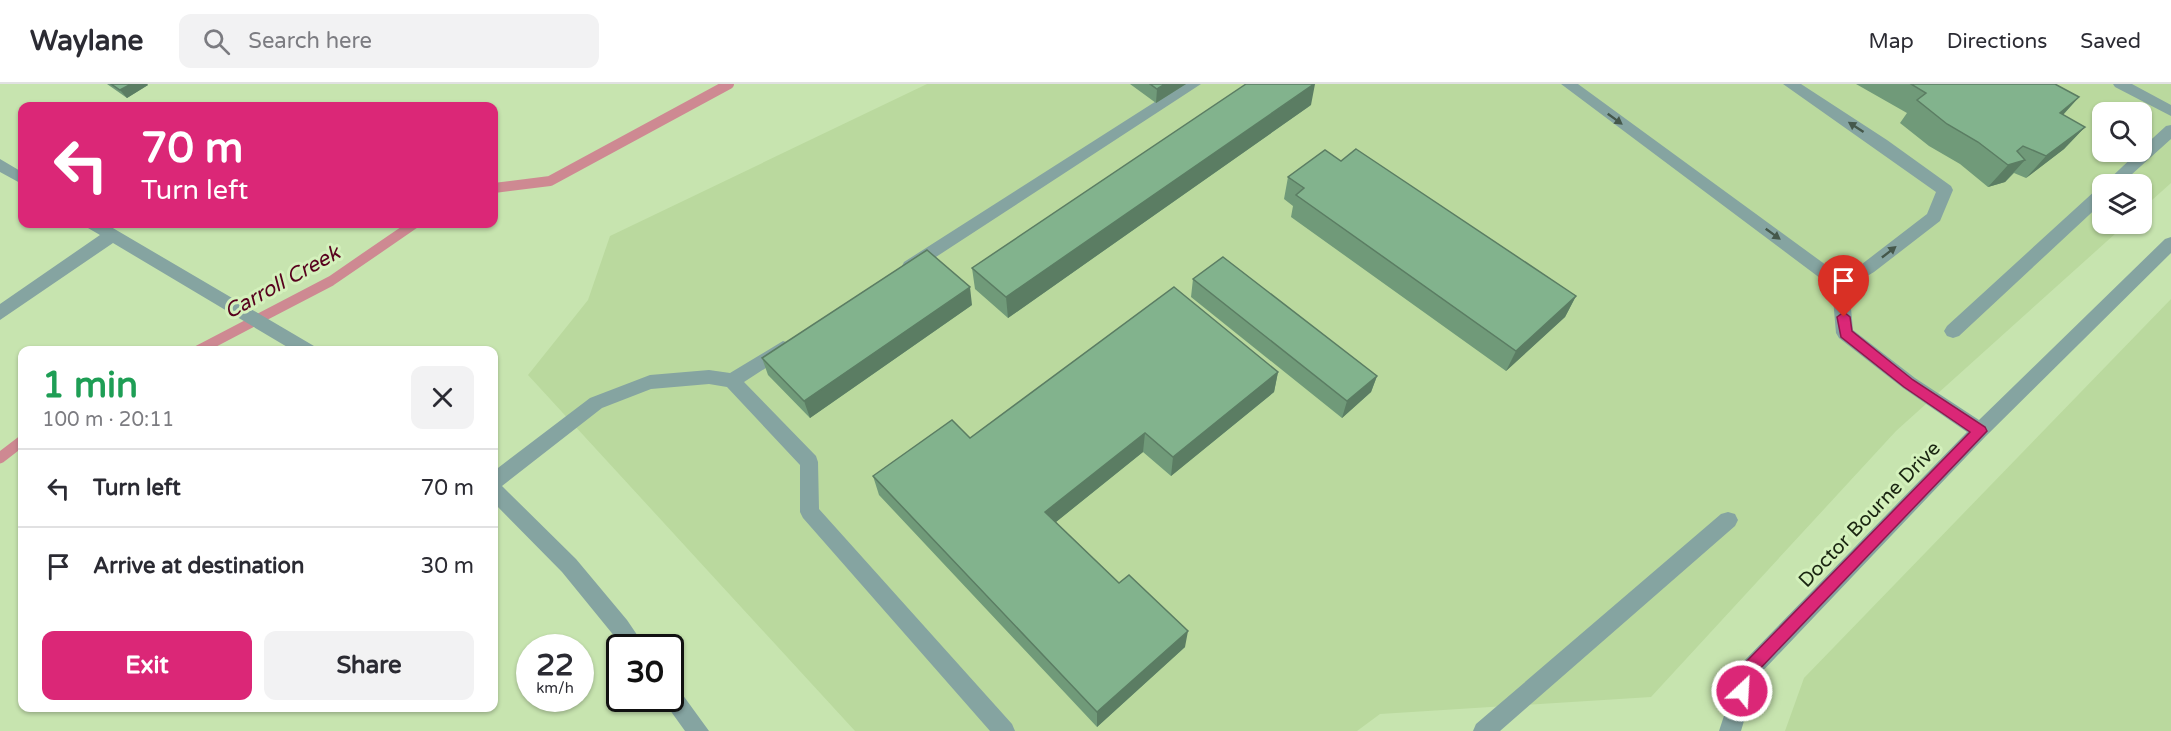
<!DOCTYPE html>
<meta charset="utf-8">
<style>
body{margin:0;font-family:"Varela Round",sans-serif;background:#f2f2f3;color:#2b2b33;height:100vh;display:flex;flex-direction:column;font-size:22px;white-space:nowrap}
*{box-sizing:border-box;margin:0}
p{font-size:20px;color:#7c7c81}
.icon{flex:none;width:33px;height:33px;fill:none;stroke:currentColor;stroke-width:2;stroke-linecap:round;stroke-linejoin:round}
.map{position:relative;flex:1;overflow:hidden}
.details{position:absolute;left:18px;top:262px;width:480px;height:366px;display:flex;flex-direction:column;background:#fff;border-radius:12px;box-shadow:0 2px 4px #0004}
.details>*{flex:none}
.guide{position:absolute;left:18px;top:18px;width:480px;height:126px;border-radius:12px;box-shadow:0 2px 4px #0004;background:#db2777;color:#fff;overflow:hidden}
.buttons{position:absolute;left:2092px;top:18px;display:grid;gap:12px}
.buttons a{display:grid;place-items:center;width:60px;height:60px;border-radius:12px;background:#fff;box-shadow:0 2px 4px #0004;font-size:30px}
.speed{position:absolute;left:516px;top:550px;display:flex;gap:12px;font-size:30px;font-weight:700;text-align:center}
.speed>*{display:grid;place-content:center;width:78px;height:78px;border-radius:50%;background:#fff;box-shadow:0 2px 4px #0004;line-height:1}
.speed small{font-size:15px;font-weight:400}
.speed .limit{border:3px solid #111;border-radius:9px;background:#fff;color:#111}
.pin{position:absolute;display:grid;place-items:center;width:51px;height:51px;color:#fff;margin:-62px -26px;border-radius:50% 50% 50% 0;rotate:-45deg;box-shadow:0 0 6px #0007}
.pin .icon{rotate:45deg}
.me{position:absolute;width:66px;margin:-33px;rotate:25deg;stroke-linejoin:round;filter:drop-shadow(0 0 4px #0008)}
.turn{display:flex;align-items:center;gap:21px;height:126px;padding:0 24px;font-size:27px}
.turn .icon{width:78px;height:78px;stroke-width:2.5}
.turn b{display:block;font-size:42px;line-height:51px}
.round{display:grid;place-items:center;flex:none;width:63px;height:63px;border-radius:12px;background:#f2f2f3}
.headline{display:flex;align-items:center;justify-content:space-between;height:102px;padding:0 24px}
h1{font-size:36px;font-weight:800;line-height:45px;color:#1e9e55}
.action{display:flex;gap:12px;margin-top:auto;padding:12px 24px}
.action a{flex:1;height:69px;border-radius:12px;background:#db2777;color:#fff;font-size:24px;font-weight:800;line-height:69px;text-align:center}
.action a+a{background:#f2f2f3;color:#2b2b33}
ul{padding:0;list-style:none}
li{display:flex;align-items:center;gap:18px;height:78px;padding:0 24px;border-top:2px solid #e1e1e2}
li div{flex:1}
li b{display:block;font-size:22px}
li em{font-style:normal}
header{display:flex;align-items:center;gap:36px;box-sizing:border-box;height:84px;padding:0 30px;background:#fff;border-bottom:2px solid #e1e1e2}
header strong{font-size:28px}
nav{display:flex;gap:33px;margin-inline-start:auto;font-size:21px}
.search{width:420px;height:54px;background:#f2f2f3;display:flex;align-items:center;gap:15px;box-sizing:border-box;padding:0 21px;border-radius:12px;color:#7c7c81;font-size:22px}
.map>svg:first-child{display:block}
.built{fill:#bad99e;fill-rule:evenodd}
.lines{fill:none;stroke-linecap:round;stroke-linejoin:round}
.stream-far1{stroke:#ce8992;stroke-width:10}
.stream{stroke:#ce8992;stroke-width:11}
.minor{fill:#85a4a1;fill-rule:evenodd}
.wall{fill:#709a79}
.shaded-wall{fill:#5b7d63}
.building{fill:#82b38d;stroke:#5b7d63;stroke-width:1.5}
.oneway{fill:#45584b}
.route{fill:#db2777;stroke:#8e194d;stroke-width:1.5}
.labels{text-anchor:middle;stroke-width:6;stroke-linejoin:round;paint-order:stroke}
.street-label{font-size:20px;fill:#1a2511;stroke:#d4f1bc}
.water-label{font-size:21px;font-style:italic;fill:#57011d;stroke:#d4f1bc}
</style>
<header>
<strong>Waylane</strong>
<div class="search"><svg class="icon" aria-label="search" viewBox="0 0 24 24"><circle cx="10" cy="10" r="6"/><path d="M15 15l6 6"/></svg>Search here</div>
<nav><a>Map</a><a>Directions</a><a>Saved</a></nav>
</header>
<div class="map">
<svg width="2171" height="647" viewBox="0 0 2171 647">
<rect width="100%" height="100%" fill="#c7e4af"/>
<path class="built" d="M927,0H2171V99L2142,125V100H2103V140H2126L1896,347L1651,613L1380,630L1357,647H855L528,291L588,216L610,152ZM2103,28H2142V68H2103Z
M2171,215V647H1785L1804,594Z"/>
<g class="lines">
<path class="stream-far1" d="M494,104L550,97L729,0
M197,267L331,197L414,140"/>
<path class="stream" d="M0,374L22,357"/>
<path class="minor" d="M1183,0H1201L916,186L910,188L904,186L902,182L904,178Z
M1561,0H1578L1841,192L1862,180L1927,130L1936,108L1783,0H1801L1887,56L1951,102L1953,106L1940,137L1874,188L1849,203L1853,246L1915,294L1979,336L2165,155L2171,153V169L1986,352L1757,593L1741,647H1719L1741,580L1967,348L1903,304L1839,254L1836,249L1832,203Z
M2113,0H2132L2171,21V32L2115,3Z
M2171,41V55L2121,100H2104L2138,68H2142V64L2166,42Z
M0,75L22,88V100L0,88Z
M2103,103V118L1959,252L1953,254L1947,252L1944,247L1947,242L2097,105Z
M86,140H106L314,262L317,267H294L113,159L0,236V220L100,151L88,144Z
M783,257L789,259L792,264L789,269L744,298L816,372L818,378L819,425L1012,640L1015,647H990L803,434L800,428V381L727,303L709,300L651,305L602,324L502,402L576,475L627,536L646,564H624L562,488L494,419V387L590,314L650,291L709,286L730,289Z
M1728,428L1735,430L1738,436L1735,442L1500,647H1473L1476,640L1721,430Z
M670,600L677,603L709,647H685L662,615H670Z"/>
</g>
<path class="wall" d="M107,0H147L148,1L127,14Z
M1130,0H1186L1156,19Z
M1856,0H2055L2079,13L2063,31L2085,43L2064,65L2026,94L2014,89L2005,98L1988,103L1960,80L1929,62L1900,39L1907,29Z
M1311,21L1008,234L975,205L972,184Z
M1341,77L1576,212L1565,233L1506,287L1291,133L1293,122L1284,115L1288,93Z
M1193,195L1377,292L1371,308L1342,334L1191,213Z
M972,221L810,334L768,291L762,274Z
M1278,288L1274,308L1171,392L1143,368L1056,438L1185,563L1097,643L879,411L873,392L970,354Z"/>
<path class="shaded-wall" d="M131,0H147L148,1L127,14L120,6Z
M1165,0H1186L1156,19L1157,5Z
M1314,0H1315L1311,21L1008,234L1006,213Z
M2079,13L2059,35L2060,29Z
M2085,43L2064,65L2026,94L2046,72Z
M2025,76L2005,98L1988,103L2008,81Z
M970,203L972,221L810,334L804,317Z
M1576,212L1565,233L1506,287L1516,267Z
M1278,288L1274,308L1171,392L1173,373Z
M1377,292L1371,308L1342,334L1347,317Z
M1145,349L1143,368L1046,446L1045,428Z
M1188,547L1185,563L1097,643V628Z"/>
<path class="building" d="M111,0H131L120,6Z
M1150,0H1165L1157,5Z
M1246,0H1314L1006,213L972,184Z
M1911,0H2055L2079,13L2060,29L2085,43L2046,72L2023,62L2017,67L2025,76L2008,81L1978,58L1947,40L1917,16L1926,9Z
M1356,65L1576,212L1516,267L1296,111L1304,104L1288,93L1325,66L1341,77Z
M927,166L970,203L804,317L762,274Z
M1223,173L1377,292L1347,317L1193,195Z
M1174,203L1278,288L1173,373L1145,349L1045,428L1119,499L1129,491L1188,547L1097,628L873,392L952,336L970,354Z"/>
<defs><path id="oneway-solid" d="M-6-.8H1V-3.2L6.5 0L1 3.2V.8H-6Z" transform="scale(1.5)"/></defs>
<g class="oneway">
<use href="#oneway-solid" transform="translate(1615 35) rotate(36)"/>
<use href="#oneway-solid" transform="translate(1856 43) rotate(-147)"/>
<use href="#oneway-solid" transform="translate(1773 150) rotate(36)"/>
<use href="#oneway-solid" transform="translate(1889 168) rotate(-38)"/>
</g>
<path class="route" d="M1844,228L1850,233L1852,247L1913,296L1985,343L1987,347L1754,591L1747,613L1742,615L1736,613L1734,607L1742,582L1970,348L1904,303L1841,253L1837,233Z"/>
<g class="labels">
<g class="street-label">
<text transform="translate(1869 430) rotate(-46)" y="7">Doctor Bourne Drive</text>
</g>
<g class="water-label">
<text transform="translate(282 198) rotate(-29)" y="7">Carroll Creek</text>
</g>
</g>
</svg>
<div class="buttons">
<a><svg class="icon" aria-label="search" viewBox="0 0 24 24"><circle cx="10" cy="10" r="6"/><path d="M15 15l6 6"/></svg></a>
<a><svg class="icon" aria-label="layers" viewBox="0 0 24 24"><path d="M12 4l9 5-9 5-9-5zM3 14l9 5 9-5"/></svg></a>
</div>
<div class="speed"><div>22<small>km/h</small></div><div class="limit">30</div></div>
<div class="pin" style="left:1844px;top:233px;background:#d93025"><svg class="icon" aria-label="arrive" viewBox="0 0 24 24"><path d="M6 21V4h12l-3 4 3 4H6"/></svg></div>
<svg class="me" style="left:1742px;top:607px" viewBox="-20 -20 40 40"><circle r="17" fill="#db2777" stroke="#fff" stroke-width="3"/><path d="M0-11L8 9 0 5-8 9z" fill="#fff"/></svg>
<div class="guide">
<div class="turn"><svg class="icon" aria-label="left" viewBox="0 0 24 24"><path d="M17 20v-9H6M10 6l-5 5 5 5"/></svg><div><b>70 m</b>Turn left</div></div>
</div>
<section class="details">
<div class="headline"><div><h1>1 min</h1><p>100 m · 20:11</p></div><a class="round"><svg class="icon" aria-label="close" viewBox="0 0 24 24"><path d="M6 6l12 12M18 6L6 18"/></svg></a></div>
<ul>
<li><svg class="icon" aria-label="left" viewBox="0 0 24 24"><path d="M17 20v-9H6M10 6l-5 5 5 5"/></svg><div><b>Turn left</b></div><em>70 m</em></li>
<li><svg class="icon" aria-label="arrive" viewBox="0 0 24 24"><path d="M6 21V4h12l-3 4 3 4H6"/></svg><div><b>Arrive at destination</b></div><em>30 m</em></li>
</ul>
<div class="action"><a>Exit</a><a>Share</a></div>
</section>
</div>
